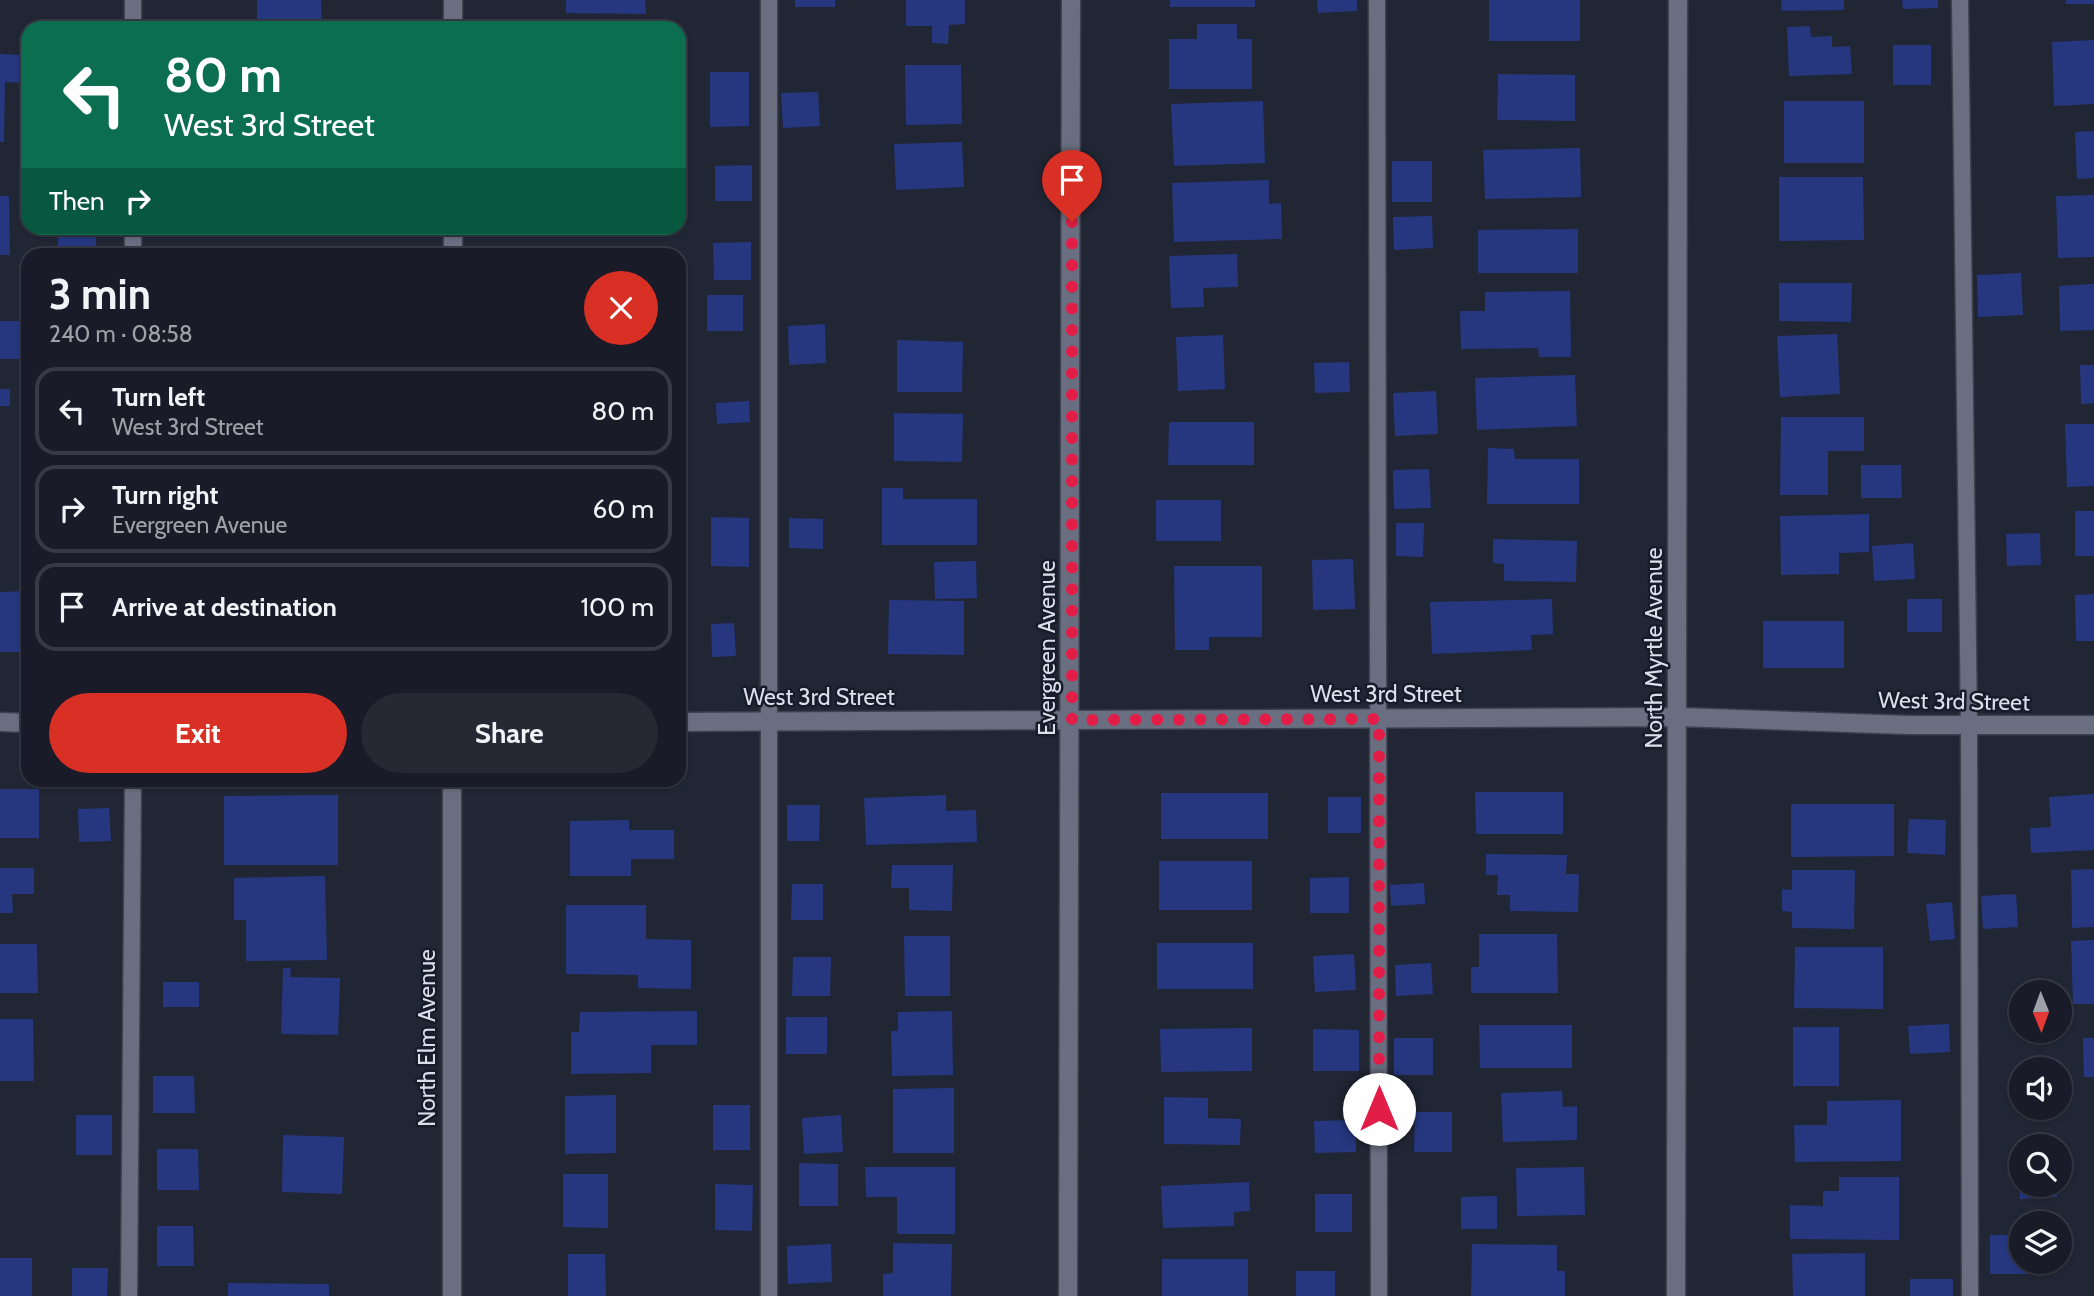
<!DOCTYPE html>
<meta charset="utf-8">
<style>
body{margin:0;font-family:Cabin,sans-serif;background:#262934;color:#f1f3f6;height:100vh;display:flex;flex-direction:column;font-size:26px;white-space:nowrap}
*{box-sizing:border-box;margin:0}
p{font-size:23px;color:#9fa1a8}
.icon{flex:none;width:38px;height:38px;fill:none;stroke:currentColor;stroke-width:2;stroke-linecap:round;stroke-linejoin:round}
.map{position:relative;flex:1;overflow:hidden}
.details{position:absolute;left:21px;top:248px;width:665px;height:539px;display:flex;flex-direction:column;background:#191c28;border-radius:21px;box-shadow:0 2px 5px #0004,0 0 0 2px #373a45}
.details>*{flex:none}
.guide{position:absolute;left:21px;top:21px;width:665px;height:214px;border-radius:21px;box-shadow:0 2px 5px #0004,0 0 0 2px #373a45;background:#0b6e4f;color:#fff;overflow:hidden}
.needle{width:46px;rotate:179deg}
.buttons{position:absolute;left:2009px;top:980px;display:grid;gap:14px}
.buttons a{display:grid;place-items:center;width:63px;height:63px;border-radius:50%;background:#191c28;box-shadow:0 2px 5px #0004,0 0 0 2px #373a45;font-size:35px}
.pin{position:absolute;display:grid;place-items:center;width:60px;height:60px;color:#fff;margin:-72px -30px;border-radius:50% 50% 50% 0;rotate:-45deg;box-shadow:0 0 7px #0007}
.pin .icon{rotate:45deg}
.me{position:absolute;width:77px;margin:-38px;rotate:0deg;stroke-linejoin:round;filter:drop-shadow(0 0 5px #0008)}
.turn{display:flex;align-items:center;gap:24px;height:147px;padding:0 28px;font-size:32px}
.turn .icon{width:91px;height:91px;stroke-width:2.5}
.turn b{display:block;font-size:49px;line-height:60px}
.then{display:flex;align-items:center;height:66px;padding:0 28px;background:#0003;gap:14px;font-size:26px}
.round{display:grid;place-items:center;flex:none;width:74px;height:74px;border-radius:37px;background:#262934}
.summary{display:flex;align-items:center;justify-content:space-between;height:119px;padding:0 28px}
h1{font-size:42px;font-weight:700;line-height:52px}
.cta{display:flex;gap:14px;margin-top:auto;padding:14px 28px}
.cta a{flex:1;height:80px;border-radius:42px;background:#d93025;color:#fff;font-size:28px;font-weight:700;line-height:80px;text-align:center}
.cta a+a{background:#262934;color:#f1f3f6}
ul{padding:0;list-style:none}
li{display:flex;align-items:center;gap:21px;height:88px;margin:0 14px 10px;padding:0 14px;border:4px solid #373a45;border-radius:21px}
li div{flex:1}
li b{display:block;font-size:26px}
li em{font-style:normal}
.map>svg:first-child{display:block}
.building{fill:#26377f}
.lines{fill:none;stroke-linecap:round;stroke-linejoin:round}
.service-casing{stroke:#3d414d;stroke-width:19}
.minor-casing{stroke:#3d414d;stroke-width:21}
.service{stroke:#696f80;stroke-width:16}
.minor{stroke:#696f80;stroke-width:18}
.route{stroke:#e11d48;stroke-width:12;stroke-dasharray:0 21.6}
.labels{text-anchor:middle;stroke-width:5;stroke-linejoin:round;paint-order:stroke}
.street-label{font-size:23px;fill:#dbdfe9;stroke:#181c2a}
</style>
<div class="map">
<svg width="2094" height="1296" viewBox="0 0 2094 1296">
<rect width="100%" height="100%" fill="#212635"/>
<path class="building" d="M257,0H321L322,28H257Z
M566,0H645L646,14L566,13Z
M795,0H835V7H795Z
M906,0H965V24L949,25L948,44L932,43V26H906Z
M1170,0H1255V7H1170Z
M1317,0H1357V11L1318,13Z
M1489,0H1580V41H1489Z
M1781,0H1844V10L1782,11Z
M1902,0H1938V8L1903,9Z
M2066,0H2094V4H2066Z
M1197,24H1237V39H1252V89H1169V39H1197Z
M1810,26L1811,37L1832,36V47L1850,46L1852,74L1789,76L1787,27Z
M22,35H28V83L5,82L4,142H0V54L22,55Z
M2094,40V104L2054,106L2052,42Z
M1893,45H1931V85H1893Z
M905,65H961L962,124L906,125Z
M710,72H749V126L710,127Z
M1498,74L1575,75V121L1497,120Z
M818,92L820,126L783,128L781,93Z
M1263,101L1265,163L1174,166L1171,104Z
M1784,101H1864V163H1784Z
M2094,131V178L2077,179L2075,132Z
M962,142L964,187L896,190L894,144Z
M1580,148L1581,197L1485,199L1483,150Z
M1392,161H1432V202H1392Z
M752,165V201H715V166Z
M1779,177H1863L1864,240L1779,241Z
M1269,180V204L1281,203L1282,239L1174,242L1172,183Z
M2094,195V257L2058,258L2056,196Z
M0,196H9L10,255H0Z
M1432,216L1433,248L1394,250L1393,217Z
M1578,229V273H1478V230Z
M58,237H96V256H58Z
M751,242V280H714L713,243Z
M1237,254L1238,287L1203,288L1204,307L1171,308L1169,256Z
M2021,273L2023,315L1978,317L1977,275Z
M1779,283H1852L1851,322L1779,321Z
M2094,284V330L2060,331L2059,286Z
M1570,291L1571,357H1539L1538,348L1461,349L1460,311H1485V292Z
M707,295H743V331H707Z
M0,321H28V359H0Z
M825,324L826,363L789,365L788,326Z
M1837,334L1840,394L1780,397L1777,336Z
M1223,335L1225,389L1178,391L1176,337Z
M897,340L963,342L962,392H897Z
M1349,362L1350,392L1315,393L1314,363Z
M2080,365H2094V403L2081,404Z
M1575,375L1577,426L1477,430L1475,378Z
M0,389H10V406H0Z
M1436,391L1438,434L1395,436L1393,393Z
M749,401L750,422L717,424L716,403Z
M894,413L963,414L962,462L894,461Z
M1781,417H1864V451H1828V495H1780Z
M1169,422H1254V465H1168Z
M2065,424H2094V486L2067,487Z
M1488,448L1514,449L1515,459H1579V504H1487Z
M1861,465H1901L1902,498H1861Z
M1429,469L1431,508L1394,509L1393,470Z
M882,488H903V499H977V545H882Z
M1156,500H1221V541H1156Z
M2075,511H2094V556H2075Z
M1869,514V552L1839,553V574L1781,575L1780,516Z
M711,517L749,518V567L711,566Z
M789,518L823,519V549L789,548Z
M1396,523H1424L1423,557L1396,556Z
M2040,533L2041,565L2007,566L2006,534Z
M1493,539L1577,541L1576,582L1504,581V564L1493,563Z
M1913,543L1915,579L1874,581L1872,546Z
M1353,559L1355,609L1313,610L1312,560Z
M976,561L977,598L935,599L934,562Z
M1174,566H1262V637H1209V650H1175Z
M28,591V652H0V592Z
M2094,594V641H2076L2075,595Z
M1552,599L1553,634L1531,635L1532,650L1432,654L1430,602Z
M1907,599H1942V632H1907Z
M889,600L964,601V655L888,654Z
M1763,621H1844V668H1763Z
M734,623L736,656L712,657L711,624Z
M0,789H39V838H0Z
M1475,792H1563V834H1476Z
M1161,793H1268V839H1161Z
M2094,794V850L2031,853L2030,828L2051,827L2049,797Z
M338,795V865H224V796Z
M946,795V811L976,810L977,842L866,845L864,798Z
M1328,797H1361V833H1328Z
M1791,804H1894V856L1791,857Z
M787,805H820L819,841H787Z
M109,808L111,841L79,842L78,809Z
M1909,819L1946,820L1945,855L1907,853Z
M629,820V830H674V859H631V876H570V821Z
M1486,854L1567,855L1566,874H1579L1578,912L1510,911V895H1497L1498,875H1486Z
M1159,861H1252V910H1159Z
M892,865H953L952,911L909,910V888H891Z
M0,868H34V894H12L13,913H0Z
M2094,869V927L2072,928L2071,870Z
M1792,870H1855L1854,929L1792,928V912L1782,911V889L1792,890Z
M325,876L327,960L246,961V920H234V878Z
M1349,877V913H1310V878Z
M1424,883L1425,904L1391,906L1390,885Z
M792,884H823V920H791Z
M2016,894L2018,927L1983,929L1981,896Z
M1952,902L1955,939L1930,941L1926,904Z
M566,905H646V939L691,940V989L638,988V975L566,974Z
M1479,934H1557L1558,993H1471V967H1479Z
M904,936H950V996H905Z
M2094,940V1004H2073L2071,941Z
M1157,943H1253V989H1157Z
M0,944H37L38,993H0Z
M1795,947H1883V1009L1794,1008Z
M1354,954L1356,990L1315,992L1313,956Z
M793,957H831L830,996H792Z
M1431,963L1433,994L1396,996L1395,965Z
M283,968H291L290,977L340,978L338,1035L281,1034Z
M163,982H199V1007H163Z
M697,1011V1045H651V1073L571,1074V1032H579L580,1012Z
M952,1011L953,1075L892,1076L891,1031H898V1012Z
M786,1017H827V1054H786Z
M0,1019H33L34,1081H0Z
M1949,1024L1950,1052L1910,1054L1908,1026Z
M1479,1025H1572V1068H1480Z
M1793,1027H1839V1086H1793Z
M1252,1028V1071L1161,1072L1160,1029Z
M1313,1029L1359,1030V1071H1313Z
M1394,1038H1433V1075H1394Z
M2083,1038H2094V1077H2084Z
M153,1076H194L195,1113H153Z
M954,1088V1153H893V1089Z
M1562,1091L1563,1107L1577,1106V1140L1503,1142L1501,1093Z
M616,1095V1153L565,1154V1096Z
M1164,1097L1208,1098V1118L1241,1119L1240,1145L1164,1144Z
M1901,1100V1161L1795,1162L1794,1125H1827V1101Z
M713,1105H750V1150H713Z
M1415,1112H1452V1152H1414Z
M76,1115H112V1155H76Z
M841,1115L843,1152L804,1154L802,1118Z
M1356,1120V1152L1315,1153L1314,1121Z
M283,1135L344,1137L342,1194L282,1192Z
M157,1149H198L199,1190H157Z
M799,1163L838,1164V1206H799Z
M865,1167H955V1234H897V1197H866Z
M1584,1167L1585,1215L1517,1216L1516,1168Z
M563,1174H608V1228L563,1227Z
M1839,1177H1899V1240L1790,1239V1205L1823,1206V1191H1839Z
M1249,1182L1250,1211L1234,1212V1226L1163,1228L1161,1186Z
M715,1184L753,1185L752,1231L715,1230Z
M2019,1185H2057V1197L2020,1199Z
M1315,1194H1352V1232H1315Z
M1497,1196V1229H1461V1197Z
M157,1226H193L194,1266H157Z
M1990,1235H2021V1262H2036V1274H1990Z
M893,1243L952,1244L951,1296H883V1274L893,1273Z
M831,1244L832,1282L788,1284L787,1246Z
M1472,1244L1557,1245V1271H1565V1296H1471Z
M1865,1253V1296H1793L1792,1254Z
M568,1254H605L606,1296H568Z
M0,1258H32V1296H0Z
M1162,1259H1248V1296H1162Z
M72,1268H108L107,1296H72Z
M1296,1271H1335V1296H1296Z
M1910,1279H1953V1296H1910Z
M228,1283L329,1284V1296H228Z"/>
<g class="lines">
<g class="service-casing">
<path id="service" d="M1377,0L1379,1296
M1960,0L1969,727L1970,1296
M133,28V0
M133,256V228
M129,1296L133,780
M769,1296V0"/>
</g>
<g class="minor-casing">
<path id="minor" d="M453,28V0
M453,256V228
M0,722L28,723
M679,722L1679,717L1907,725H2094
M452,1296V780
M1068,1296L1071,0
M1676,1296L1678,0"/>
</g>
<use href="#service" class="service"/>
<use href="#minor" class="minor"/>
</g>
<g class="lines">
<path class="route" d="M1072,222V720L1379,719V1109"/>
</g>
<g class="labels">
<g class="street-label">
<text transform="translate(1047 648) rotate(-90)" y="8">Evergreen Avenue</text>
<text transform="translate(1654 648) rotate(-90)" y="8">North Myrtle Avenue</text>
<text x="1386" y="702">West 3rd Street</text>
<text x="819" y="705">West 3rd Street</text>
<text transform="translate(1954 701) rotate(1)" y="8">West 3rd Street</text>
<text transform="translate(427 1038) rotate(-90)" y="8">North Elm Avenue</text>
</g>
</g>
</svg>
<div class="buttons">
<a><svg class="needle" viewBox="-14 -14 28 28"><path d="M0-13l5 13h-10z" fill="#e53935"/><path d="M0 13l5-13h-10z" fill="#9fa1a8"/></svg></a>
<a><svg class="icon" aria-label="sound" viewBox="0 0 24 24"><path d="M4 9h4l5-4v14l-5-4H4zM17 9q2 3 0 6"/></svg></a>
<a><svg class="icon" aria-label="search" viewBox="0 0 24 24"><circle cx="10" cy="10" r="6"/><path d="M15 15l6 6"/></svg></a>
<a><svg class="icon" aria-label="layers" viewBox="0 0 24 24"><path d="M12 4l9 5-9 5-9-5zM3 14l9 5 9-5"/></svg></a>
</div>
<div class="pin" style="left:1072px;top:222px;background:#d93025"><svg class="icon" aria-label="arrive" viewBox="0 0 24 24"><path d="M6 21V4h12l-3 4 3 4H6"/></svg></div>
<svg class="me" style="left:1379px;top:1109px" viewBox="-20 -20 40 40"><circle r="19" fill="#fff"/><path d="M0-13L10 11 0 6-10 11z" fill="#e11d48"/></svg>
<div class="guide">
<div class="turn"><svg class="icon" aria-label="left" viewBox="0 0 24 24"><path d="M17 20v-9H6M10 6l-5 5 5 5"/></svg><div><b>80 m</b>West 3rd Street</div></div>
<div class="then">Then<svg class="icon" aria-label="right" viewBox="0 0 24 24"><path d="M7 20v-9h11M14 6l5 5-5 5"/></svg></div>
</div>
<section class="details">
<div class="summary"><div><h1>3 min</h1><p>240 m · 08:58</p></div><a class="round" style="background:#d93025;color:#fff"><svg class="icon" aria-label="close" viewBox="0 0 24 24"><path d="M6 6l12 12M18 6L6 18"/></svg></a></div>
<ul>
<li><svg class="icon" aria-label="left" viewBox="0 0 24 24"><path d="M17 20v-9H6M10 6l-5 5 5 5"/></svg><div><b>Turn left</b><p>West 3rd Street</p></div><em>80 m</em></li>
<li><svg class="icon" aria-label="right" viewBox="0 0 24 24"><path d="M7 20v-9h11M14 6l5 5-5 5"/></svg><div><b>Turn right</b><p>Evergreen Avenue</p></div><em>60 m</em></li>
<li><svg class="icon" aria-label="arrive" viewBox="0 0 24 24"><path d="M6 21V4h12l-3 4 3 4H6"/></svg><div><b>Arrive at destination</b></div><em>100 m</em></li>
</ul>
<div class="cta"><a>Exit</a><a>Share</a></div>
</section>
</div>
